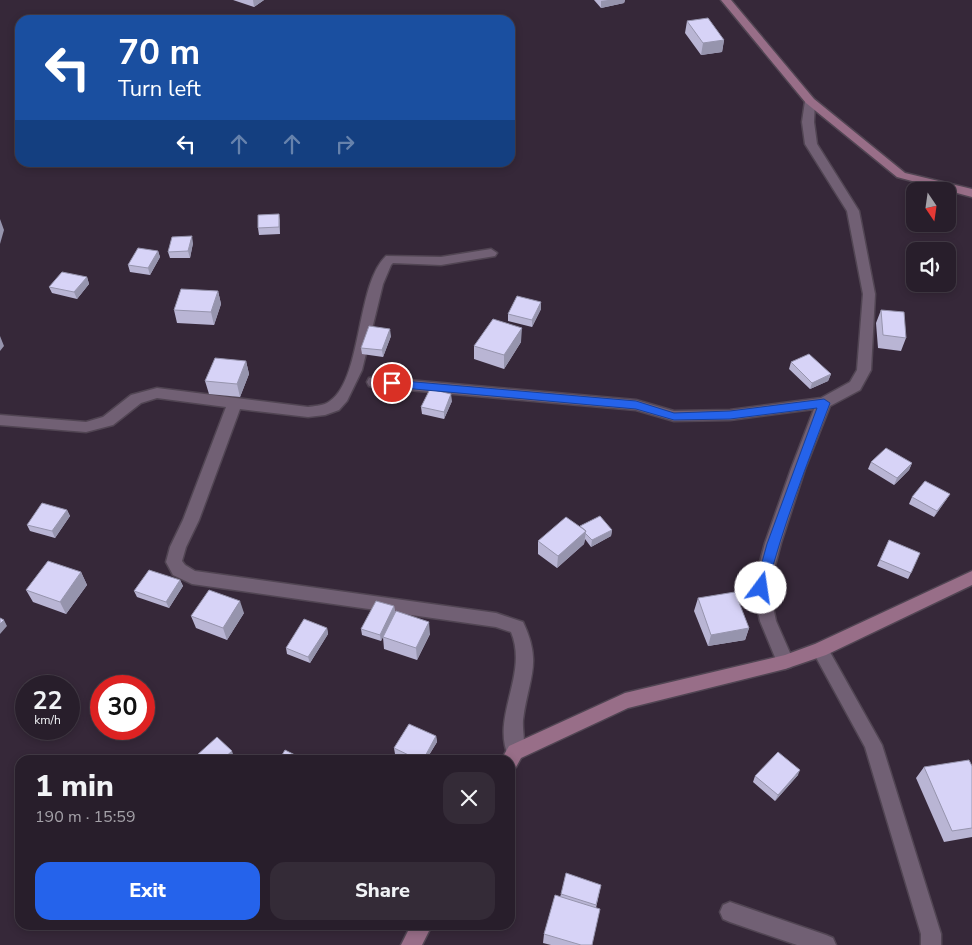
<!DOCTYPE html>
<meta charset="utf-8">
<style>
body{margin:0;font-family:"Nunito Sans",sans-serif;background:#342b37;color:#f1f3f6;height:100vh;display:flex;flex-direction:column;font-size:19px;white-space:nowrap}
*{box-sizing:border-box;margin:0}
p{font-size:16px;color:#a5a2a9}
.icon{flex:none;width:28px;height:28px;fill:none;stroke:currentColor;stroke-width:2;stroke-linecap:round;stroke-linejoin:round}
.map{position:relative;flex:1;overflow:hidden}
.drawer{position:absolute;left:15px;top:755px;width:500px;height:175px;display:flex;flex-direction:column;background:#281e2b;border-radius:15px;box-shadow:0 2px 8px #0003,0 0 0 1px #443c47}
.drawer>*{flex:none}
.guide{position:absolute;left:15px;top:15px;width:500px;height:152px;border-radius:15px;box-shadow:0 2px 8px #0003,0 0 0 1px #443c47;background:#1a4fa0;color:#fff;overflow:hidden}
.needle{width:32px;rotate:167deg}
.fabs{position:absolute;left:906px;top:182px;display:grid;gap:10px}
.fabs a{display:grid;place-items:center;width:50px;height:50px;border-radius:10px;background:#281e2b;box-shadow:0 2px 8px #0003,0 0 0 1px #443c47;font-size:25px}
.speed{position:absolute;left:15px;top:675px;display:flex;gap:10px;font-size:25px;font-weight:700;text-align:center}
.speed>*{display:grid;place-content:center;width:65px;height:65px;border-radius:50%;background:#281e2b;box-shadow:0 2px 8px #0003,0 0 0 1px #443c47;line-height:1}
.speed small{font-size:12px;font-weight:400}
.speed .limit{border:8px solid #d22;background:#fff;color:#111}
.pin{position:absolute;display:grid;place-items:center;width:42px;height:42px;color:#fff;margin:-21px;border:2px solid #fff;border-radius:50%;box-shadow:0 1px 5px #0007}
.me{position:absolute;width:55px;margin:-28px;rotate:14deg;stroke-linejoin:round;filter:drop-shadow(0 0 4px #0008)}
.turn{display:flex;align-items:center;gap:18px;height:105px;padding:0 20px;font-size:22px}
.turn .icon{width:65px;height:65px;stroke-width:2.5}
.turn b{display:block;font-size:35px;line-height:42px}
.lanes{display:flex;align-items:center;height:48px;padding:0 20px;background:#0003;justify-content:center;gap:25px;direction:ltr}
.lanes .off{opacity:.35}
.round{display:grid;place-items:center;flex:none;width:52px;height:52px;border-radius:15px;background:#342b37}
.overview{display:flex;align-items:center;justify-content:space-between;height:85px;padding:0 20px}
h1{font-size:30px;font-weight:800;line-height:38px}
.action{display:flex;gap:10px;margin-top:auto;padding:10px 20px}
.action a{flex:1;height:58px;border-radius:15px;background:#2563eb;color:#fff;font-size:20px;font-weight:800;line-height:58px;text-align:center}
.action a+a{background:#342b37;color:#f1f3f6}
.map>svg:first-child{display:block}
.lines{fill:none;stroke-linecap:round;stroke-linejoin:round}
.street-casing{stroke:#514553;stroke-width:3}
.secondary-casing{stroke:#514553;stroke-width:3}
.street{fill:#716074;fill-rule:evenodd}
.secondary{fill:#986e88;fill-rule:evenodd}
.wall{fill:#b9b5d4}
.shaded-wall{fill:#9694ad}
.building{fill:#d7d3f7;stroke:#9694ad}
.route{fill:#2563eb;stroke:#184099}
</style>
<div class="map">
<svg width="972" height="945" viewBox="0 0 972 945">
<rect width="100%" height="100%" fill="#362839"/>
<g class="lines">
<g class="street-casing">
<path id="street" d="M810,98L815,101L814,122L817,144L859,211L875,294L871,370L860,390L830,406L805,469L781,543L769,588L776,621L794,662L791,667L785,669L779,667L760,621L753,588L765,543L791,469L814,409L730,420L674,421L636,410L374,387L369,386L367,382L369,378L374,377L636,400L674,411L730,410L821,398L850,382L857,370L863,294L847,211L805,144L802,122L805,101Z
M491,249L497,253L495,256L441,265L393,263L391,265L383,284L362,370L347,401L339,410L325,415L308,417L240,409L199,520L186,547L182,561L185,565L195,571L496,613L523,622C543,664 528,679 523,720C522,732 527,746 521,758L515,760L509,758C490,717 529,675 511,632L496,627L192,584L173,575L166,562L170,547L183,520L226,407L157,398L141,403L113,425L86,432L0,425V415L86,422L103,417L131,395L157,388L308,407C314,406 321,406 327,403C363,384 355,285 386,256L441,257Z
M820,643L826,645L882,745L941,934V945H921V934L865,747L812,650L814,645Z
M730,902L826,935L833,938L836,945H797L730,922L723,919L720,912L723,905Z"/>
</g>
<g class="secondary-casing">
<path id="secondary" d="M721,0H731L814,99L905,173L972,189V197L897,177L806,103Z
M972,571V585L826,655L785,669L628,708L521,758L516,767L510,769V760H501L509,746L625,693L785,655L815,644Z
M411,925H432L422,945H401Z"/>
</g>
<use href="#street" class="street"/>
<use href="#secondary" class="secondary"/>
</g>
<path class="wall" d="M233,0H264L254,7Z
M594,0H625L624,3L601,8Z
M687,21L724,40L722,52L701,55L685,33Z
M280,220V234L259,235L258,228Z
M193,243L190,258H170L168,252Z
M158,251L160,257L150,275L130,272L128,265Z
M87,277L89,284L77,299L52,293L49,287Z
M218,291L221,304L214,325L177,323L174,310Z
M541,309L532,327L508,321V314Z
M881,310L906,338L901,351L878,348L876,323Z
M391,336L383,357L362,354L361,348Z
M521,342L504,369L474,359V346Z
M246,361L249,374L240,397L209,394L205,381Z
M791,362L831,374L828,381L810,389L789,369Z
M452,401L444,419L422,414L421,407Z
M871,462L912,463L909,470L894,485L868,469Z
M950,494L946,500L934,517L909,504L912,497Z
M67,510L70,516L55,538L30,531L27,525Z
M580,527L612,530L611,536L591,547L585,539L584,544L557,568L538,554V541Z
M889,540L911,573L908,579L877,566Z
M81,572L87,585L66,614L33,602L26,590Z
M180,580L183,586L169,608L137,597L134,591Z
M698,598L749,628L745,640L708,646L694,611Z
M394,606L395,613L430,634L417,660L384,649L383,637L381,641L362,635L361,629Z
M244,613L227,640L196,628L191,616Z
M327,628L328,634L310,663L287,654L286,648Z
M436,736L437,742L426,760H408L395,754L394,748Z
M972,766V837L944,842L916,778L924,767Z
M798,775L775,801L753,782L755,776Z
M601,885L596,908L592,945H551L543,943L544,934L560,897L561,894Z"/>
<path class="shaded-wall" d="M253,0H264L254,7Z
M608,0H625L624,3L601,8V1Z
M724,40L722,52L701,55L703,43Z
M279,214L280,220V234L279,227Z
M0,219L4,230L0,244Z
M192,236L193,243L190,258L188,251Z
M158,251L160,257L150,275L148,268Z
M87,277L89,284L77,299L74,292Z
M218,291L221,304L214,325L211,312Z
M541,302V309L532,327V320Z
M522,328L521,342L504,369V355Z
M390,329L391,336L383,357L382,350Z
M0,336L4,346L0,351Z
M246,361L249,374L240,397L237,384Z
M831,374L828,381L810,389L812,383Z
M451,394L452,401L444,419V412Z
M912,463L909,470L894,485L897,478Z
M950,494L946,500L934,517L937,511Z
M67,510L70,516L55,538L52,531Z
M612,530L611,536L591,547L592,540Z
M586,531L584,544L557,568L558,556Z
M81,572L87,585L66,614L60,602Z
M180,580L183,586L169,608L166,602Z
M240,601L244,613L227,640L223,628Z
M394,606L395,613L381,641L380,635Z
M4,620L7,626L0,634V624Z
M429,622L430,634L417,660L416,648Z
M327,628L328,634L310,663L308,657Z
M749,628L745,640L708,646L711,635Z
M436,736L437,742L426,760H423Z
M232,751L234,757L230,760H222Z
M800,770L798,775L775,801L778,795Z"/>
<path class="building" d="M708,18L724,40L703,43L687,21Z
M279,214V227L258,228V215Z
M192,236L188,251L168,252L172,237Z
M138,248L158,251L148,268L128,265Z
M62,272L87,277L74,292L49,287Z
M181,289L218,291L211,312L174,310Z
M517,296L541,302L532,320L508,314Z
M881,310L904,312L906,338L883,335Z
M493,319L522,328L504,355L474,346Z
M369,326L390,329L382,350L361,348Z
M809,354L831,374L812,383L791,362Z
M215,358L246,361L237,384L205,381Z
M430,389L451,394L444,412L421,407Z
M886,448L912,463L897,478L871,462Z
M925,481L950,494L937,511L912,497Z
M42,503L67,510L52,531L27,525Z
M600,516L612,530L592,540L585,533L586,531L580,526Z
M566,517L586,531L558,556L538,541Z
M889,540L920,553L911,573L880,560Z
M48,561L81,572L60,602L26,590Z
M149,570L180,580L166,602L134,591Z
M209,590L240,601L223,628L191,616Z
M735,592L749,628L711,635L698,598Z
M376,601L394,606L380,635L361,629Z
M396,611L429,622L416,648L383,637Z
M0,618L4,620L0,624Z
M304,619L327,628L308,657L286,648Z
M409,724L436,736L423,760H419L394,748Z
M217,737L232,751L222,760H200L196,756Z
M285,750L305,760H279Z
M778,752L800,770L778,795L755,776Z
M969,760L972,766V828L952,831L924,767Z
M566,873L601,885L596,905L561,894Z
M555,895L600,909L592,945H581L544,934Z"/>
<path class="route" d="M392,380L636,401L674,413L730,411L824,399L830,403C807,464 783,525 767,588L766,591L761,593L757,591L755,588L767,544L817,408L730,419L674,420L636,409L392,387L387,383Z"/>
</svg>
<div class="fabs">
<a><svg class="needle" viewBox="-14 -14 28 28"><path d="M0-13l5 13h-10z" fill="#e53935"/><path d="M0 13l5-13h-10z" fill="#a5a2a9"/></svg></a>
<a><svg class="icon" aria-label="sound" viewBox="0 0 24 24"><path d="M4 9h4l5-4v14l-5-4H4zM17 9q2 3 0 6"/></svg></a>
</div>
<div class="speed"><div>22<small>km/h</small></div><div class="limit">30</div></div>
<div class="pin" style="left:392px;top:383px;background:#d93025"><svg class="icon" aria-label="arrive" viewBox="0 0 24 24"><path d="M6 21V4h12l-3 4 3 4H6"/></svg></div>
<svg class="me" style="left:761px;top:588px" viewBox="-20 -20 40 40"><circle r="19" fill="#fff"/><path d="M0-13L10 11 0 6-10 11z" fill="#2563eb"/></svg>
<div class="guide">
<div class="turn"><svg class="icon" aria-label="left" viewBox="0 0 24 24"><path d="M17 20v-9H6M10 6l-5 5 5 5"/></svg><div><b>70 m</b>Turn left</div></div>
<div class="lanes"><svg class="icon" aria-label="left" viewBox="0 0 24 24"><path d="M17 20v-9H6M10 6l-5 5 5 5"/></svg><svg class="icon off" aria-label="ahead" viewBox="0 0 24 24"><path d="M12 20V5M6 11l6-6 6 6"/></svg><svg class="icon off" aria-label="ahead" viewBox="0 0 24 24"><path d="M12 20V5M6 11l6-6 6 6"/></svg><svg class="icon off" aria-label="right" viewBox="0 0 24 24"><path d="M7 20v-9h11M14 6l5 5-5 5"/></svg></div>
</div>
<section class="drawer">
<div class="overview"><div><h1>1 min</h1><p>190 m · 15:59</p></div><a class="round"><svg class="icon" aria-label="close" viewBox="0 0 24 24"><path d="M6 6l12 12M18 6L6 18"/></svg></a></div>
<div class="action"><a>Exit</a><a>Share</a></div>
</section>
</div>
